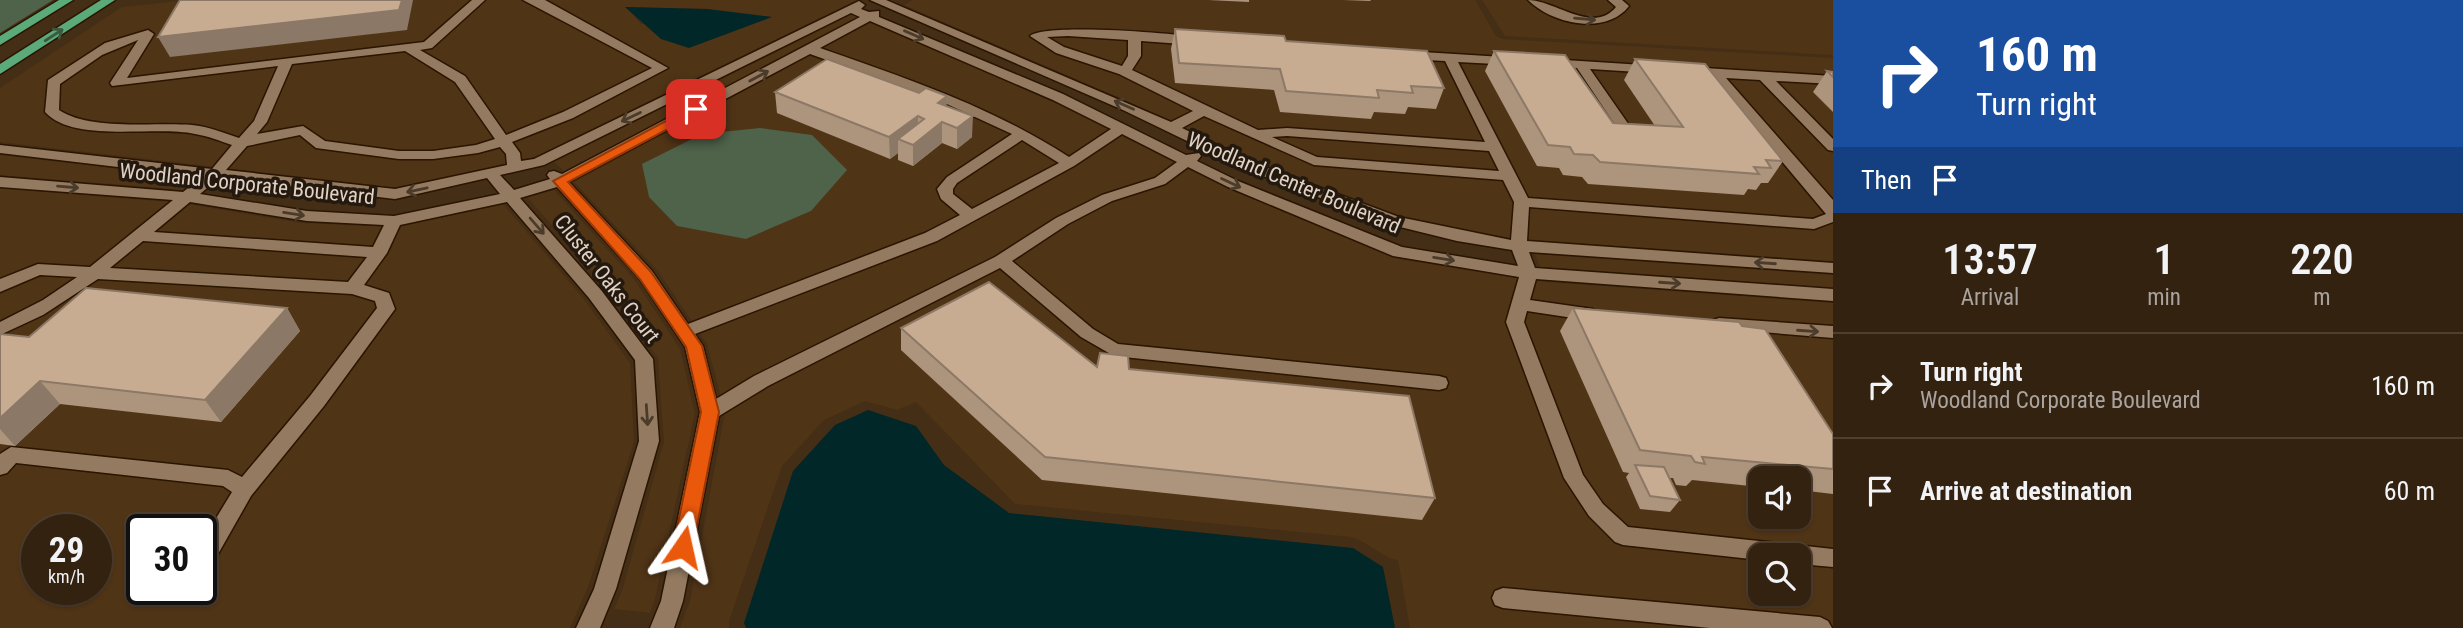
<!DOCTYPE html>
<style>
body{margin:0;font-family:"Roboto Condensed",sans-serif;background:#3f2f1e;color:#f1f3f6;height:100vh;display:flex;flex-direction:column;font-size:26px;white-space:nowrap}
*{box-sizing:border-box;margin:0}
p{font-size:23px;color:#a9a49f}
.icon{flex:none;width:38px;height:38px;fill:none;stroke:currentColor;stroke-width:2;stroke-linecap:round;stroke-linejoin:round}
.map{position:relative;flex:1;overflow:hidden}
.sheet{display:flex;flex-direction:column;background:#342210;width:630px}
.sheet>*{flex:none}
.hud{background:#1a4fa0;color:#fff;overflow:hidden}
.fabs{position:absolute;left:1748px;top:466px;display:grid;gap:14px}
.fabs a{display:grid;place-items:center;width:63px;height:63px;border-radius:14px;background:#342210;box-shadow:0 2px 5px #0004,0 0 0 2px #4e3f30;font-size:35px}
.speed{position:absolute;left:21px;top:514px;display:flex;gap:14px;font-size:35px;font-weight:700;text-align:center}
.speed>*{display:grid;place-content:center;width:91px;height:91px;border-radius:50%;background:#342210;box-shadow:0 2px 5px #0004,0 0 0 2px #4e3f30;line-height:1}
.speed small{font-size:18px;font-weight:400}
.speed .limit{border:4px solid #111;border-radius:10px;background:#fff;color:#111}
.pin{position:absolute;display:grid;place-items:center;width:60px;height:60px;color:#fff;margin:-30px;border-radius:14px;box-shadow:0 4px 10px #0006}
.me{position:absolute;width:77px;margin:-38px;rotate:11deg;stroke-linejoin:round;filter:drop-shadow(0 0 5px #0008)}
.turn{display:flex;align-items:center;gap:24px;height:147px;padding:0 28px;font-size:32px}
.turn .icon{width:91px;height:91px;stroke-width:2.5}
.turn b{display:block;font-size:49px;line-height:60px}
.then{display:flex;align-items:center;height:66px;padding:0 28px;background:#0003;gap:14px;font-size:26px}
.eta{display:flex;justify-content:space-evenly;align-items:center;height:119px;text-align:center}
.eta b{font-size:42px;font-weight:600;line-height:49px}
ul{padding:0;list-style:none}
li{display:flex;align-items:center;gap:21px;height:105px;padding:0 28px;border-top:2px solid #4e3f30}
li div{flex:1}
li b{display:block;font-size:26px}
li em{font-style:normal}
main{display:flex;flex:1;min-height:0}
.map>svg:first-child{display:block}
.built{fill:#503416;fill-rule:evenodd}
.green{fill:#4f624a}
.water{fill:#012729}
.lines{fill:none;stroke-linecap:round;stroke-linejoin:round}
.minor-casing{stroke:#2a1500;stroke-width:3}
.major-casing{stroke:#2a1500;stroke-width:3}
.minor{fill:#947a60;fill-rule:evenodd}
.major{fill:#5aaa7a;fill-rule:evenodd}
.wall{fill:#ac947d}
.shaded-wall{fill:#8c7866}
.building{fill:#c8ac91;stroke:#8c7866;stroke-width:2}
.oneway{stroke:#4b3b2b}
.oneway2{stroke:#3c5a3f}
.route{fill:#ea580c;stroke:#983908;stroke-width:2}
.labels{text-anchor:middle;stroke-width:7;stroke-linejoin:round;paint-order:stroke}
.street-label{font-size:21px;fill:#e1d2c5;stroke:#23190f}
</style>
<main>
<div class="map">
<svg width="1833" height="628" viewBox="0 0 1833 628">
<rect width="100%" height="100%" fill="#452e16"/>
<path class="built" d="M190,0H857L534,157L398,188L0,142V88L122,7ZM626,7L707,9L771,17L641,24Z
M913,0H1475L1496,36L1502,39L1833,58V261L1517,239L1457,230L1397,215L1258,163L1134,104L904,5Z
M1482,0H1833V55L1505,36Z
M852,14L859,17L564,171L554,162Z
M872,22L1051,101L1226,188L1399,259L1546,282L1833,303V628H1410L1398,560L1389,558L1361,541L1351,537L1015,504L916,402L897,410L865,401L824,420L782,466L729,621V628H680L690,601L725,412L707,344L658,271L574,182ZM811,211L746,239L677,226ZM1760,478H1799V516H1760ZM1760,555H1799V593H1760Z
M0,155L199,178L185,190L0,175Z
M0,188L181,203L300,223L390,227L503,204L583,298L630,363L634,442L588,587L570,628H0ZM37,530H96V590H37ZM142,530H201V590H142Z
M554,190L634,279L680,349L695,413L655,599L650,613L614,609L622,591L664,442L658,358L608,289L527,197Z
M1535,254L1833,275V288L1540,267Z"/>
<path class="green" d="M0,0H53L0,33Z
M760,128L812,135L847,170L811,211L746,239L677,226L649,197L642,164L702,134Z"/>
<path class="water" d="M625,7L707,9L772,17L689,48L661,39Z
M868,410L916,426L944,465L1009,513L1353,548L1383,567L1395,628H746L744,623L793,471L835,425Z"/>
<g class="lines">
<g class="minor-casing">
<path id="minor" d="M472,0H485L432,48L420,50L465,76L506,135L563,112L652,68L523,0H545L668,68L573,118L512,142L520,153L521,161L534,159L859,1L865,5L861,9L869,12L879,11V17L1063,94L1186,155L1199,153L1201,156L1197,161L1238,181L1402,247L1518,266L1512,250L1457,241L1388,224L1247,170L1123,110L870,0H886L1171,122L1193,111L1119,74L1056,53L1030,36C1046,23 1175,33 1200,38V44L1196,45L1141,41V56L1132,70L1258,130L1287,128L1485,142L1445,61L1406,59L1400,55L1406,51L1519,58V64L1514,65L1458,62L1528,198L1813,219L1826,214L1711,77L1689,75L1682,71L1689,67L1833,76V84L1776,81L1833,139V151L1828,150L1760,80L1726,78L1833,200V222L1814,229L1529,207L1527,241L1833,263V273L1529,252L1535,268L1833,289V301L1536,279L1530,300L1593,309L1602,315L1593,321L1527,311L1524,322L1583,475L1603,504L1628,527L1833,549V567L1799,564V555H1760V560L1623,545L1615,542L1589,516L1564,478L1506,322L1519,277L1393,256L1228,187L1188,167L1165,184L1112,201L1068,224L1012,261L1093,329L1118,344L1439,376L1446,378L1448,383L1446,388L1439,390L1114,356L1081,337L1000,268L768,386L719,416L683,601L674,628H650L661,601L700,412L685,347L640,279L557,187L520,198L601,290L653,359L659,441L616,589L600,628H576L594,589L639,441L635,360L589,298L507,202L400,225L387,253L364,285L389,293L395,309L324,406L251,496L209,570L201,572V543L232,492L223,486L16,463L7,473L0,475V454L11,447L228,470L242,477L310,396L377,308L375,301L352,294L98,279L43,315L0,335V322L43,300L77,277L40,275L0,292V279L38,264L90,267L173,200L0,187V177L183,192L202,177L0,153V145L212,169L232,145C220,141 208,136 195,134C155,125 74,144 45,112L48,80L105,43L148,30L154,34L127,78L424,42ZM851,13L860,17L562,174L554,171L549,172L547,175L550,179L514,190L500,175L544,165ZM870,21L1053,100L1111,129L1069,157C992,107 906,78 820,48ZM1068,36L1128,40V56L1122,66L1064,47L1047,37ZM138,40L110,83L112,86L278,66L254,121L239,138C224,133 207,126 192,125C155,122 90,131 59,110L60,84L102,55ZM405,51L455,82L495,139L476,145L433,151H399L325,141L303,126L257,134L267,122L292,64ZM810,54L938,100L1012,134L947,177L937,189L941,199L960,215L925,233L688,324L652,271L569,182ZM1204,116L1314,165L1503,180L1514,202L1511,240L1399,217L1257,164L1182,128ZM1122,134L1177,162L1155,178L1102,195L1056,218L995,257L754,376L716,399L703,346L695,334L937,241L1074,166ZM300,135L316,148L399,159H433L478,153L500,147L506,154L507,165L395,189L226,170L247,146ZM1287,136L1489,151L1499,171L1317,157L1272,137ZM1022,140L1059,163L972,209L953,194V189L957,183ZM219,178L395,199L487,178L500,194L394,216L307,211L200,194ZM190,202L307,221L384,225L373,247L154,232ZM143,241L367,257L348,282L110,268Z
M1528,0C1555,0 1593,35 1616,7L1608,0H1622L1629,6C1606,36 1552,24 1528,0Z
M1549,59L1659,66L1660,69L1654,73L1590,69L1636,135L1634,138H1624L1577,68L1544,66V60Z
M1719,318L1833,326V338L1713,328L1710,324L1713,320Z
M1503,588L1820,617L1828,621L1832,628H1710L1503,608L1495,605L1492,598L1495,591Z"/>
</g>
<g class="major-casing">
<path id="major" d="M59,0H73L0,45V36Z
M101,0H115L0,74V64Z"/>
</g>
<use href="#minor" class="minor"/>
<use href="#major" class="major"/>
</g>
<path class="wall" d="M1208,0H1249V2Z
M1343,0H1371L1370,1Z
M1175,29L1286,41L1444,88L1436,109L1408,107L1405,114L1374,112L1371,119L1280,112L1274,90L1175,83L1171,49Z
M1494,51L1613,123L1655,126L1624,80L1635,59L1783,161L1768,183H1761L1756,190L1748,189L1744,195L1588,184L1582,177L1563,175L1559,168L1537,166L1485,71Z
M1827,71L1833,72V112L1813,92Z
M775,92L919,93L947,96L946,106L972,137L957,149L942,143L913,166L898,160V153L890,159L777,113Z
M287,308L300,331L221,422L60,404L15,446L0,444V334L29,337Z
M1573,308L1833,434V494L1799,490V478H1760V487L1692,480L1686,486L1676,485L1673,478H1669L1680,500L1670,512L1640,509L1626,477L1629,473L1623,472L1560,331Z
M901,328L1097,367L1129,369L1435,498L1422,520L1042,480L901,350Z"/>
<path class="shaded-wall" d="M402,0H413L407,30L170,57L158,37Z
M947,96L946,117L938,103Z
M918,116V137L898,139V153L890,159L889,137Z
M973,116L972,137L957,149V128Z
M942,122V143L913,166V145Z
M287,308L300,331L221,422L205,400Z
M40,381L60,404L15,446L0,429V418Z"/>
<path class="building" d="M180,0H402L399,10L158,37Z
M1175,29L1284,36L1286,41L1427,51L1444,88L1411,86L1413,93L1377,90L1379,98L1286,91L1280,69L1179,63Z
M1494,51L1565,55L1613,123L1683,127L1635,59L1705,64L1783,161L1766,160L1771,168L1754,167L1759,174L1600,162L1593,155L1574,154L1570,147L1548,145Z
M827,59L919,93L926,88L947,96L938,103L973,116L957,128L942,122L913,145L898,139L924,119L918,116L889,137L775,92Z
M1827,71L1833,72V77Z
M989,282L1097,367L1100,353L1128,356L1129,369L1409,396L1435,498L1045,457L901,328Z
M86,288L287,308L205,400L40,381L0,418V334L29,337Z
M1573,308L1739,322L1742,326L1765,329L1833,434V469L1702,457L1705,464L1695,462L1691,456L1640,450Z
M1635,465L1664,467L1680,500L1650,496Z"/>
<defs><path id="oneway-shaft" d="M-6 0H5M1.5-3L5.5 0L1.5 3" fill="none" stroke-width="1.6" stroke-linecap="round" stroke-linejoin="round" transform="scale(1.75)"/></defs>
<g class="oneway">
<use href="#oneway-shaft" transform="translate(1585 19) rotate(5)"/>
<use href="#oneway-shaft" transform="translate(914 35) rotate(24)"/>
<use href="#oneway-shaft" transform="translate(759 76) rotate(-28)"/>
<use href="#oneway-shaft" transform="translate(1124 105) rotate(-156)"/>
<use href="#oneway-shaft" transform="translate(631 117) rotate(154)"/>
<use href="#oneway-shaft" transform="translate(1231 183) rotate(25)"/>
<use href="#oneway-shaft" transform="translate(68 187) rotate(5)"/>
<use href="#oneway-shaft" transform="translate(417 190) rotate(168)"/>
<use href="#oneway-shaft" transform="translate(294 214) rotate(9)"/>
<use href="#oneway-shaft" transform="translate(537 226) rotate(49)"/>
<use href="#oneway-shaft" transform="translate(1444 259) rotate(9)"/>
<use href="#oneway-shaft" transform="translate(1765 263) rotate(-176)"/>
<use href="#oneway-shaft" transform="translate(1670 283) rotate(4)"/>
<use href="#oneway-shaft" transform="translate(1808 331) rotate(4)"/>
<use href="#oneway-shaft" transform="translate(647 415) rotate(86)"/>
</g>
<use class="oneway2" href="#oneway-shaft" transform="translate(54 35) rotate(-33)"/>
<path class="route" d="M696,105L702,109L700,112L568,182L651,272L702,346L719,412L693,547L690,553L683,555L676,553L673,547L701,412L686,347L640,279L553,181Z"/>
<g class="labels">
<g class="street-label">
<text transform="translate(1294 183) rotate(23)" y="7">Woodland Center Boulevard</text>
<text transform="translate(247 184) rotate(6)" y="7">Woodland Corporate Boulevard</text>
<text transform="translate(607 279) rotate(52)" y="7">Cluster Oaks Court</text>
</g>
</g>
</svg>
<div class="fabs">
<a><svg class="icon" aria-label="sound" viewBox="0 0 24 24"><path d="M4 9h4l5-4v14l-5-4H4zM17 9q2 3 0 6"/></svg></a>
<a><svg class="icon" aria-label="search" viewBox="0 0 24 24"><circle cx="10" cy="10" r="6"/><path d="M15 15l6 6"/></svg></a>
</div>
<div class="speed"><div>29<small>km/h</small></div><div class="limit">30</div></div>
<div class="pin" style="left:696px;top:109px;background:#d93025"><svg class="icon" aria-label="arrive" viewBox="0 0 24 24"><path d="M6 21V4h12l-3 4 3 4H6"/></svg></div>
<svg class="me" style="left:683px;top:547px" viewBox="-20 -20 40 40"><path d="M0-17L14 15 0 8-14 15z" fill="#ea580c" stroke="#fff" stroke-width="4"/></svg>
</div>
<section class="sheet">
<div class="hud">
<div class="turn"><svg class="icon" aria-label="right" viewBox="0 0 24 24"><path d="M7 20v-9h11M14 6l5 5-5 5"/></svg><div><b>160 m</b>Turn right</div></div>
<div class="then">Then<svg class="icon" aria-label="arrive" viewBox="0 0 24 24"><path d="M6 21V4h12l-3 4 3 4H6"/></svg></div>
</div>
<div class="eta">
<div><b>13:57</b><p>Arrival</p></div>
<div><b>1</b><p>min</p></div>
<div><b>220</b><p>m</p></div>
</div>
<ul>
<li><svg class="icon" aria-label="right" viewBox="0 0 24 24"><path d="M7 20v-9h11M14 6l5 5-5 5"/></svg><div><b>Turn right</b><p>Woodland Corporate Boulevard</p></div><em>160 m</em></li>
<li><svg class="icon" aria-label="arrive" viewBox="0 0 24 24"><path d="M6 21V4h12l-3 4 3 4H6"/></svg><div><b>Arrive at destination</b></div><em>60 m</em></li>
</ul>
</section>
</main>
